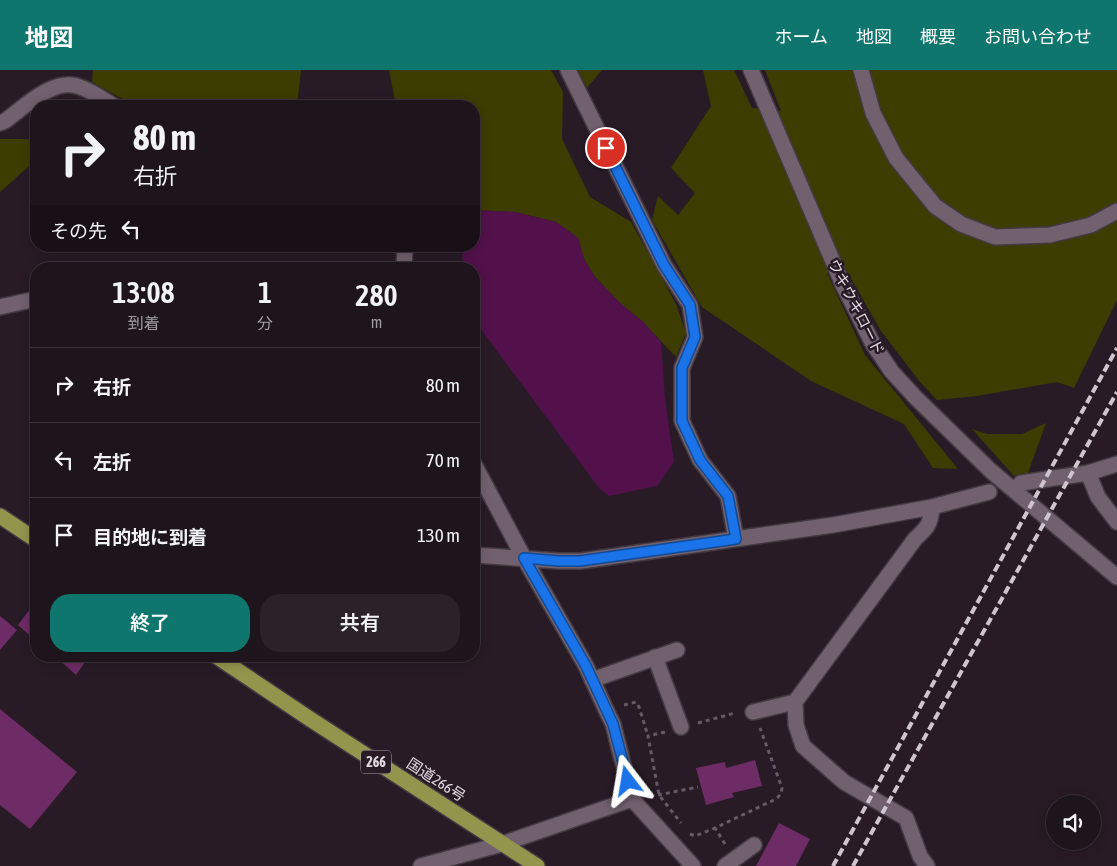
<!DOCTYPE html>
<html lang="ja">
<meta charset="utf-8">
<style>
body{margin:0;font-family:"Asap Condensed","Noto Sans JP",sans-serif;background:#2b2129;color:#f1f3f6;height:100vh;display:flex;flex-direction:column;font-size:19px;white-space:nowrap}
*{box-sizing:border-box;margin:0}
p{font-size:16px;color:#a19ea3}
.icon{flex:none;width:28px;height:28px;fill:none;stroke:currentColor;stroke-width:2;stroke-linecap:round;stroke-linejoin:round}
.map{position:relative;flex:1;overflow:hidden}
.panel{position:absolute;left:30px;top:192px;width:450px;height:400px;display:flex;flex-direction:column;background:#1e141c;border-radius:20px;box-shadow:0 2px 12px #0003,0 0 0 1px #3c333b}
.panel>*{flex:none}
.banner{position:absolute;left:30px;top:30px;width:450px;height:152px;border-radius:20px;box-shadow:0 2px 12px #0003,0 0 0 1px #3c333b;background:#1e141c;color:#f1f3f6;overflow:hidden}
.controls{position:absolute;left:1046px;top:725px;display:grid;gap:10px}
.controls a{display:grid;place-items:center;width:55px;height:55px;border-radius:50%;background:#1e141c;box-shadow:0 2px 12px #0003,0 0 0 1px #3c333b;font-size:25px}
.pin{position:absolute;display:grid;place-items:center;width:42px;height:42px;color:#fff;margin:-21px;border:2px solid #fff;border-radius:50%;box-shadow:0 1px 5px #0007}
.me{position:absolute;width:55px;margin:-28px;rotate:346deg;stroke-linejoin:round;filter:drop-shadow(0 0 4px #0008)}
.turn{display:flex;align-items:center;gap:18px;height:105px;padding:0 20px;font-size:22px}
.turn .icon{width:65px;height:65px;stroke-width:2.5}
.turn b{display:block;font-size:35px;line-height:42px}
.then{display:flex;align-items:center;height:48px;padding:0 20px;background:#0003;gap:10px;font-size:19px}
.eta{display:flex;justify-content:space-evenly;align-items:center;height:85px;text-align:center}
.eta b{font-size:30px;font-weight:600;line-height:35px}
.primary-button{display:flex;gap:10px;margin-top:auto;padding:10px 20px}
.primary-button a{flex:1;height:58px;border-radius:20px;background:#0f766e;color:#fff;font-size:20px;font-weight:600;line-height:58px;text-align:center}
.primary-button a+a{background:#2b2129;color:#f1f3f6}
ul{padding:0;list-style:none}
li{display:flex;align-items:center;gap:15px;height:75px;padding:0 20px;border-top:1px solid #3c333b}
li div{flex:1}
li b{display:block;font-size:19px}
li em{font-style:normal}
header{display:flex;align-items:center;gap:30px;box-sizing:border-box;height:70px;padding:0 25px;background:#0f766e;color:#fff}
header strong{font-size:24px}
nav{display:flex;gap:28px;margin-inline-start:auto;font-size:18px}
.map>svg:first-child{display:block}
.green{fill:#3d3d01}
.water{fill:#52114b}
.building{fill:#6d2c65}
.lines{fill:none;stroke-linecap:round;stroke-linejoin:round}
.minor-casing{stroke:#433941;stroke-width:18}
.highway-casing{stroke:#433941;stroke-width:18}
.path{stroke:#665a64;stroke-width:3;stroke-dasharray:4 4;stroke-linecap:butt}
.minor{stroke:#71616e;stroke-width:15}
.highway{stroke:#94954d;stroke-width:15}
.rail{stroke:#cfc5cd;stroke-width:4;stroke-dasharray:8 4;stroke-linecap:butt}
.route-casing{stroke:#114b97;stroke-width:12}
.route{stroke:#1a73e8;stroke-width:9}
.labels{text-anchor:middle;stroke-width:5;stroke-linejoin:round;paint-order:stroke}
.shield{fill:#281b26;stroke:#aaa0a8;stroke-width:1}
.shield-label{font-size:14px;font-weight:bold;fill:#e2d9e0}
.street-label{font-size:15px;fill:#e2d9e0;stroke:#281b26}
</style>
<header>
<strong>地図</strong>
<nav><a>ホーム</a><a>地図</a><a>概要</a><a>お問い合わせ</a></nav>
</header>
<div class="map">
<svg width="1117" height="796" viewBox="0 0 1117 796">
<rect width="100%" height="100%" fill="#281b26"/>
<path class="green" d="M93,0H301L297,36H212L122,29L92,12Z
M389,0H551L563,22L562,69L590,127L631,152L676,234L686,263L676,287L643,252L620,233L595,207L584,189L578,168L556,152L515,142L474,140V36H396Z
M578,0H602L587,18Z
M703,0H734L752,38L781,41L765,0H1117V230L1074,318L1057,312L977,326L937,330L920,312L881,261L844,196L827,203L865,285L958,399L933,398L904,354L811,311L702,237L652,150L658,126L678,145L695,123L671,98L711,36Z
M0,69H36V90L0,122Z
M1046,353L1028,403L1014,406L972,359L987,364H1022Z"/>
<path class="water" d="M474,140L515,142L556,152L578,168L584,189L595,207L620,233L643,252L661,272L665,329L674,392L657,416L609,426L599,418L474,250V199H463L462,176H474Z"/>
<path class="building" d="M36,531V571L18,555Z
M0,546L17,560L0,580Z
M55,586H89L76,605Z
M0,639L77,702L30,759L0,735Z
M755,690L762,716L732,723L734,727L706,735L696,698L725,692L726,698Z
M779,753L810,769L796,796H756Z"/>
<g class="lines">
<g class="minor-casing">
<path id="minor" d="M568,0L664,195L690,235L695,267L682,298V351L700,390L728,426L736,469
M751,0L843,215L873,274L892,302L916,328L991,401L1117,507
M861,0L873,43L896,88L935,136L961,154L995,167L1050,165L1091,155L1117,141
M0,53L5,51C24,37 55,6 80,17C92,21 103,29 114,36
M404,199L405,176
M0,237L36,229
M474,394L524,488L586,596L607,642L613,654L632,729L693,796
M1088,403L1098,427L1117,452
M1021,413L1088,403L1117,394
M474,485L559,491H581L833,455L932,437L989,422
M655,587L681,657
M592,610L677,580
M753,642L795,632
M421,796L502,774L632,729
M725,796L754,775
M927,796L920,786L906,748L844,712L803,676L796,655L795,632L915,469C927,458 931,454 932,437"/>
</g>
<g class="highway-casing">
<path id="highway" d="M0,446L36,470
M216,586L310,649L537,796"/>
</g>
<path class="path" d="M624,635L636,632L639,637L648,666
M698,653L735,643
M665,662L648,666L659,725L681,753
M658,725L698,717
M690,764L695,766L715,758
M725,774L715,758L776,729L781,724L782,718L760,658"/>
<use href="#minor" class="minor"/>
<use href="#highway" class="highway"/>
<path class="rail" d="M833,796L1117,278
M853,796L1117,322"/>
</g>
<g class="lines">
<g class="route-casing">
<path id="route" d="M606,78L664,195L690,235L695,267L682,298V351L700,390L728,426L736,469L580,491H559L524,488L586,596L613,654L628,711"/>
</g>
<use href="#route" class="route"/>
</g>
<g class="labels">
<rect class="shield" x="361" y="680.5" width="30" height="23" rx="4"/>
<g class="shield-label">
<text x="376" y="697">266</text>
</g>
<g class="street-label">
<text transform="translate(856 237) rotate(63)" y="5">ウキウキロード</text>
<text transform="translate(436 710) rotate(33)" y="5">国道266号</text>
</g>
</g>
</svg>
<div class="controls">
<a><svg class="icon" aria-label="sound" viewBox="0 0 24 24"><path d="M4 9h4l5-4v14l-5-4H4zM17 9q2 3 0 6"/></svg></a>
</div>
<div class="pin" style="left:606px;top:78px;background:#d93025"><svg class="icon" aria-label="arrive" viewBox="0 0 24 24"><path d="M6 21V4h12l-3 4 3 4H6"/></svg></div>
<svg class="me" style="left:628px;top:711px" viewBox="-20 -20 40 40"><path d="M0-17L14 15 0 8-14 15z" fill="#1a73e8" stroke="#fff" stroke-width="4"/></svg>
<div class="banner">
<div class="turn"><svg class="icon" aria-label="right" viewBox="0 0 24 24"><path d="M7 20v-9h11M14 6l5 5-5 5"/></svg><div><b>80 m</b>右折</div></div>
<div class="then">その先<svg class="icon" aria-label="left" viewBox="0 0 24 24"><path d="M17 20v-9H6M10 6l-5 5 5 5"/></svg></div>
</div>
<section class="panel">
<div class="eta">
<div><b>13:08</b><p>到着</p></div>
<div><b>1</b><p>分</p></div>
<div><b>280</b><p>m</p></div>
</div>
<ul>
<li><svg class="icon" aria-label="right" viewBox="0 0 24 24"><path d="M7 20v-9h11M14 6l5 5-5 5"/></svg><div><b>右折</b></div><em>80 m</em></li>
<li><svg class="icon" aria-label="left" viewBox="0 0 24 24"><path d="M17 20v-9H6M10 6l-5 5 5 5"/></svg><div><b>左折</b></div><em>70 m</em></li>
<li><svg class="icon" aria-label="arrive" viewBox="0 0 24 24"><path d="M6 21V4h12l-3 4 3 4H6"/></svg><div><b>目的地に到着</b></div><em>130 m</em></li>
</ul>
<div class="primary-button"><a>終了</a><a>共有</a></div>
</section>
</div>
